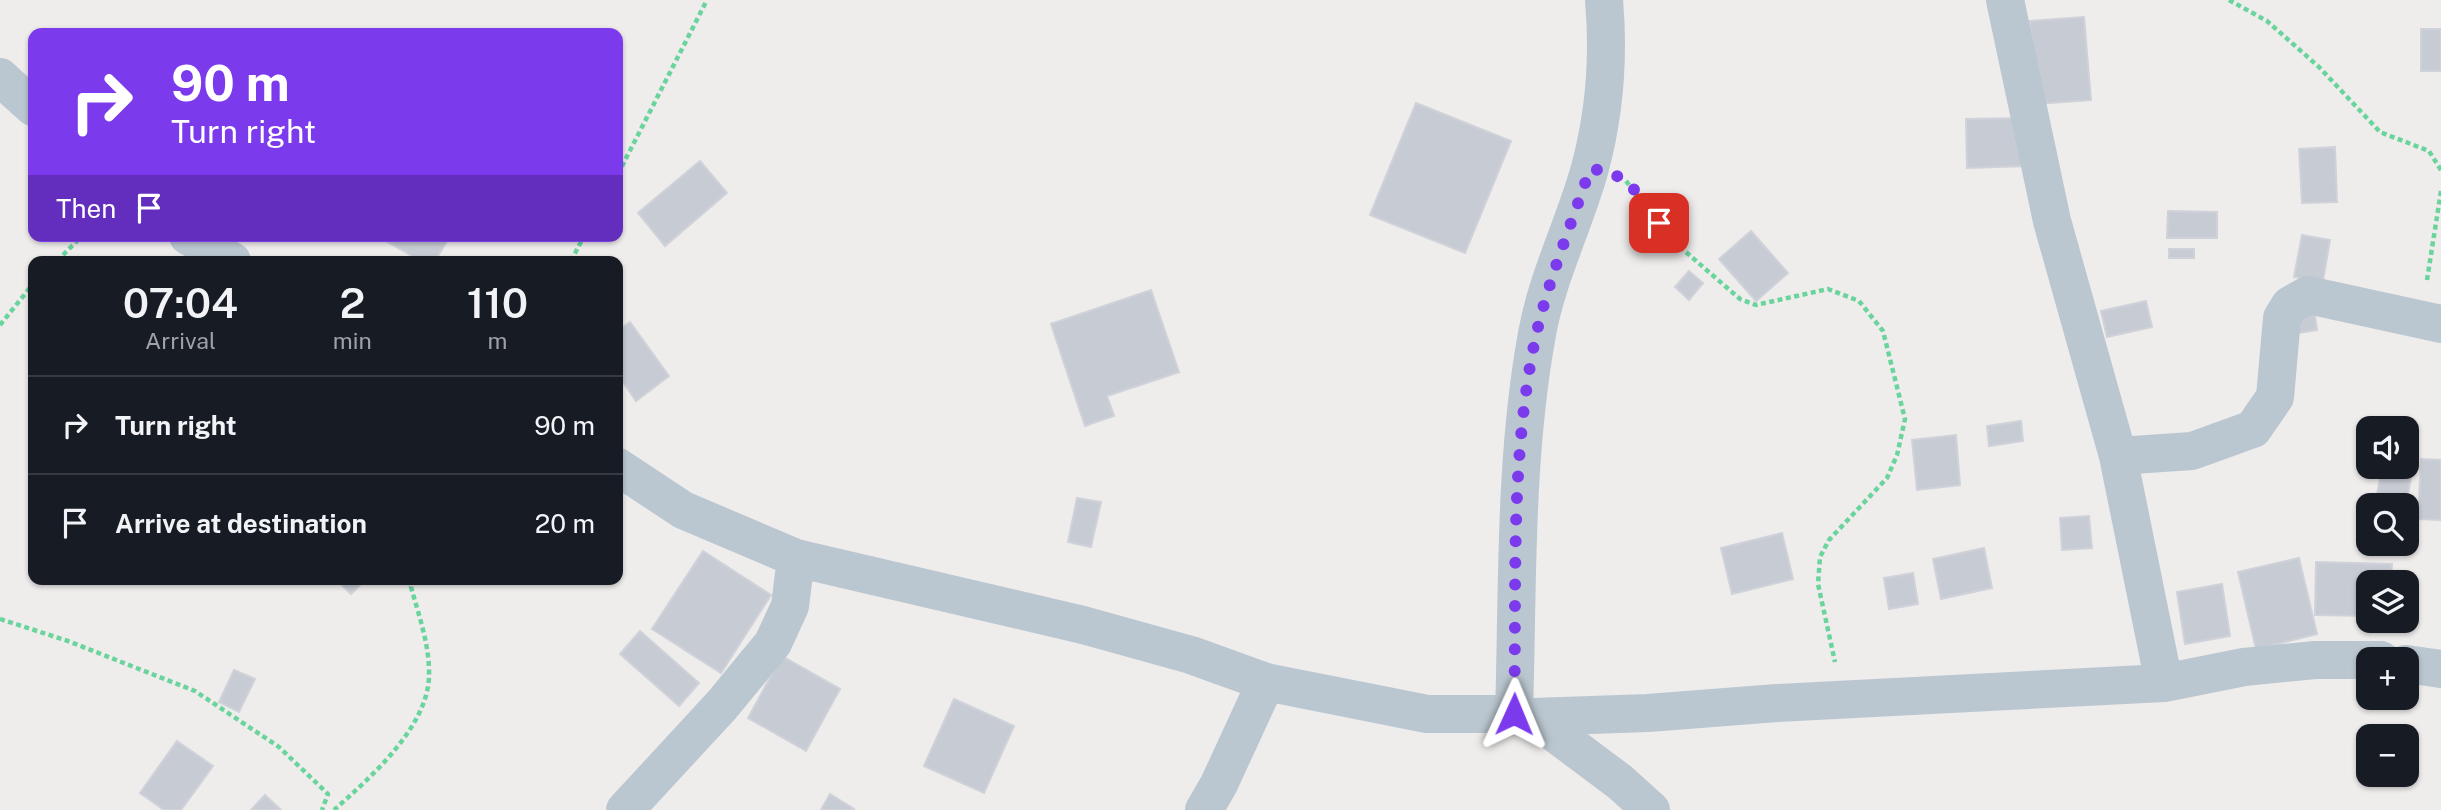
<!DOCTYPE html>
<meta charset="utf-8">
<style>
body{margin:0;font-family:"Public Sans",sans-serif;background:#20242c;color:#f1f3f6;height:100vh;display:flex;flex-direction:column;font-size:26px;white-space:nowrap}
*{box-sizing:border-box;margin:0}
p{font-size:23px;color:#9ea1a6}
.icon{flex:none;width:38px;height:38px;fill:none;stroke:currentColor;stroke-width:2;stroke-linecap:round;stroke-linejoin:round}
.map{position:relative;flex:1;overflow:hidden}
.sheet{position:absolute;left:28px;top:256px;width:595px;height:329px;display:flex;flex-direction:column;background:#171b24;border-radius:14px;box-shadow:0 2px 5px #0004}
.sheet>*{flex:none}
.guide{position:absolute;left:28px;top:28px;width:595px;height:214px;border-radius:14px;box-shadow:0 2px 5px #0004;background:#7c3aed;color:#fff;overflow:hidden}
.tools{position:absolute;left:2356px;top:416px;display:grid;gap:14px}
.tools a{display:grid;place-items:center;width:63px;height:63px;border-radius:14px;background:#171b24;box-shadow:0 2px 5px #0004;font-size:35px}
.pin{position:absolute;display:grid;place-items:center;width:60px;height:60px;color:#fff;margin:-30px;border-radius:14px;box-shadow:0 4px 10px #0006}
.me{position:absolute;width:77px;margin:-38px;rotate:1deg;stroke-linejoin:round;filter:drop-shadow(0 0 5px #0008)}
.turn{display:flex;align-items:center;gap:24px;height:147px;padding:0 28px;font-size:32px}
.turn .icon{width:91px;height:91px;stroke-width:2.5}
.turn b{display:block;font-size:49px;line-height:60px}
.then{display:flex;align-items:center;height:66px;padding:0 28px;background:#0003;gap:14px;font-size:26px}
.eta{display:flex;justify-content:space-evenly;align-items:center;height:119px;text-align:center}
.eta b{font-size:42px;font-weight:600;line-height:49px}
ul{padding:0;list-style:none}
li{display:flex;align-items:center;gap:21px;height:98px;padding:0 28px;border-top:2px solid #363941}
li div{flex:1}
li b{display:block;font-size:26px}
li em{font-style:normal}
.map>svg:first-child{display:block}
.building{fill:#c7cbd3;stroke:#cfd2d9;stroke-width:2}
.lines{fill:none;stroke-linecap:round;stroke-linejoin:round}
.path{stroke:#69d49c;stroke-width:4.5;stroke-dasharray:5 3.5;stroke-linecap:butt}
.minor{stroke:#bbc7d0;stroke-width:38}
.route{stroke:#7c3aed;stroke-width:12;stroke-dasharray:0 21.6}
</style>
<div class="map">
<svg width="2441" height="810" viewBox="0 0 2441 810">
<rect width="100%" height="100%" fill="#efecec"/>
<path class="building" d="M2084,17L2091,100L2036,104L2030,21Z
M2421,29H2441V71H2421Z
M1416,103L1511,141L1465,253L1370,215Z
M2026,118L2028,166L1967,168L1966,119Z
M2335,147L2337,202L2302,203L2299,149Z
M700,161L727,193L665,246L638,213Z
M2168,211L2217,212V238H2167Z
M1751,231L1788,273L1756,301L1719,259Z
M2302,235L2330,240L2323,281L2294,277Z
M388,236H439L447,241L435,261H421L386,241Z
M2169,249H2194V258H2169Z
M1689,271L1703,283L1689,300L1675,287Z
M1151,290L1179,372L1107,396L1114,416L1085,426L1051,324Z
M2146,301L2152,327L2107,337L2101,311Z
M2314,309L2317,330L2292,334L2288,313Z
M630,322L669,376L636,401L618,375V331Z
M2021,421L2023,441L1989,446L1987,426Z
M1956,435L1960,485L1917,490L1912,440Z
M2406,458L2414,459L2406,506H2375L2382,467H2406Z
M2421,459L2441,460V520L2418,519Z
M1077,498L1101,502L1091,547L1068,542Z
M2089,516L2092,548L2062,550L2060,518Z
M1782,533L1793,579L1732,594L1721,548Z
M1984,548L1992,588L1941,599L1933,559Z
M703,551L771,595L721,673L652,629Z
M2299,558L2317,634L2256,649L2238,572Z
M2316,562L2392,564L2391,583H2368V616L2315,615Z
M1913,573L1918,604L1889,609L1884,578Z
M336,579H366L351,594Z
M2222,584L2230,636L2185,644L2177,592Z
M640,631L699,683L679,706L620,654Z
M782,656L840,689L806,751L748,718Z
M234,670L255,679L239,712L219,702Z
M954,699L1014,726L984,793L924,766Z
M177,741L213,766L181,810H164L140,793Z
M830,794L854,809L853,810H821Z
M265,795L281,810H251Z"/>
<g class="lines">
<path class="path" d="M2229,0L2267,21L2319,67L2380,132L2429,151L2441,170
M618,174L707,0
M1626,181L1672,240L1740,299L1756,305L1828,289L1859,301L1883,331L1905,419L1897,455L1887,478L1829,540L1820,557L1818,584L1835,662
M57,261L82,236
M571,261L584,236
M2427,280L2441,191
M0,325L33,284
M0,619L68,641L195,691L279,747L328,794L322,810
M334,810C370,778 427,728 429,677C430,646 419,616 411,587L413,579"/>
<path class="minor" d="M2005,0L2052,221L2118,456L2164,683
M0,77L33,107
M188,236L232,261
M2118,456L2192,451L2253,429L2275,397L2282,318L2290,305L2308,295L2441,324
M618,467L683,510L796,558L1083,625L1191,655L1266,682L1427,714H1514L1533,717L1648,713L1777,703L2164,683L2244,667L2315,660H2381
M2406,664L2441,669
M1514,714C1518,587 1514,460 1537,334C1547,277 1575,223 1590,168C1605,112 1609,57 1604,0
M1533,717L1620,782L1651,810
M625,810L722,705L773,643L790,606L796,558
M1204,810L1219,784L1266,682"/>
</g>
<g class="lines">
<path class="route" d="M1514,714C1517,587 1509,456 1537,331C1550,276 1572,222 1590,169C1629,172 1637,194 1659,223"/>
</g>
</svg>
<div class="tools">
<a><svg class="icon" aria-label="sound" viewBox="0 0 24 24"><path d="M4 9h4l5-4v14l-5-4H4zM17 9q2 3 0 6"/></svg></a>
<a><svg class="icon" aria-label="search" viewBox="0 0 24 24"><circle cx="10" cy="10" r="6"/><path d="M15 15l6 6"/></svg></a>
<a><svg class="icon" aria-label="layers" viewBox="0 0 24 24"><path d="M12 4l9 5-9 5-9-5zM3 14l9 5 9-5"/></svg></a>
<a>+</a>
<a>−</a>
</div>
<div class="pin" style="left:1659px;top:223px;background:#d93025"><svg class="icon" aria-label="arrive" viewBox="0 0 24 24"><path d="M6 21V4h12l-3 4 3 4H6"/></svg></div>
<svg class="me" style="left:1514px;top:714px" viewBox="-20 -20 40 40"><path d="M0-17L14 15 0 8-14 15z" fill="#7c3aed" stroke="#fff" stroke-width="4"/></svg>
<div class="guide">
<div class="turn"><svg class="icon" aria-label="right" viewBox="0 0 24 24"><path d="M7 20v-9h11M14 6l5 5-5 5"/></svg><div><b>90 m</b>Turn right</div></div>
<div class="then">Then<svg class="icon" aria-label="arrive" viewBox="0 0 24 24"><path d="M6 21V4h12l-3 4 3 4H6"/></svg></div>
</div>
<section class="sheet">
<div class="eta">
<div><b>07:04</b><p>Arrival</p></div>
<div><b>2</b><p>min</p></div>
<div><b>110</b><p>m</p></div>
</div>
<ul>
<li><svg class="icon" aria-label="right" viewBox="0 0 24 24"><path d="M7 20v-9h11M14 6l5 5-5 5"/></svg><div><b>Turn right</b></div><em>90 m</em></li>
<li><svg class="icon" aria-label="arrive" viewBox="0 0 24 24"><path d="M6 21V4h12l-3 4 3 4H6"/></svg><div><b>Arrive at destination</b></div><em>20 m</em></li>
</ul>
</section>
</div>
